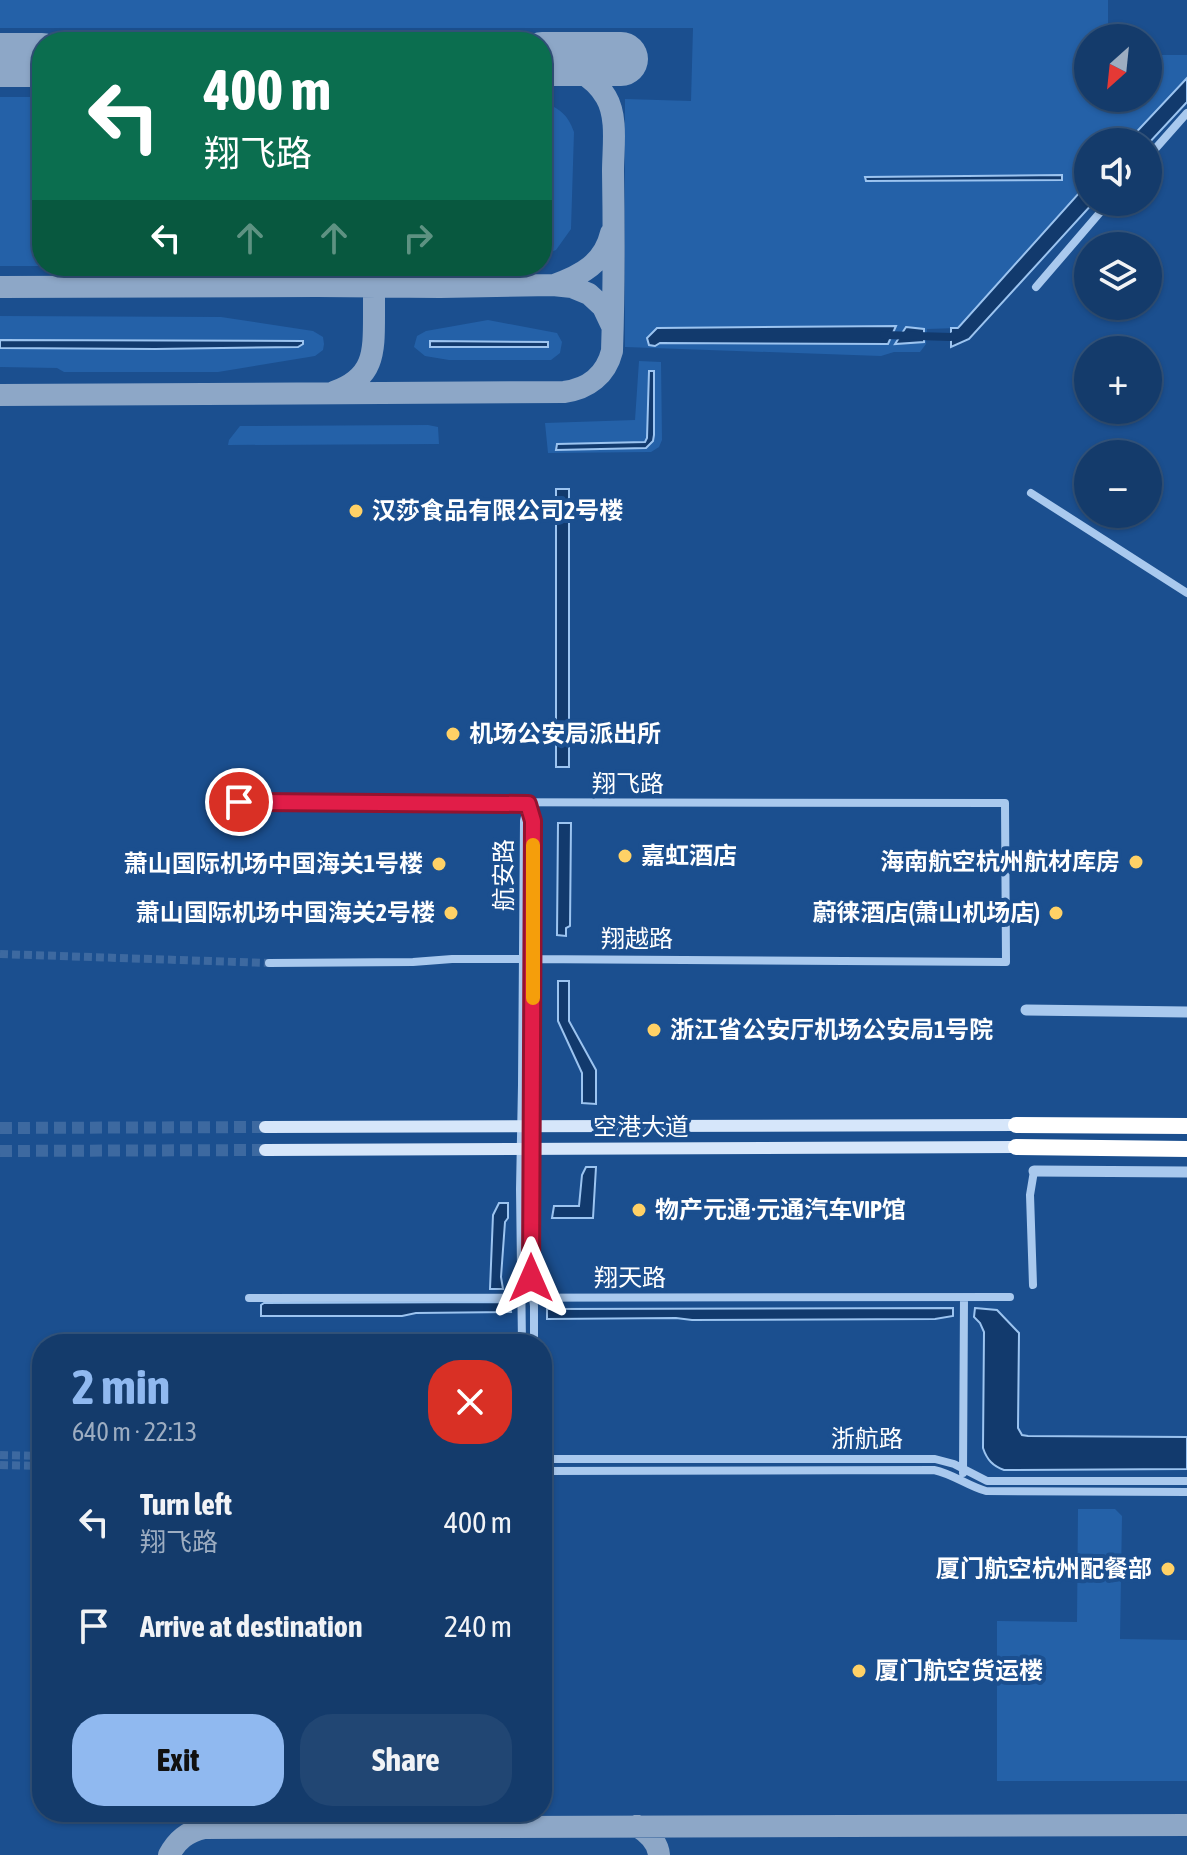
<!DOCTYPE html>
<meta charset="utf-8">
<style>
body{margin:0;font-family:"Asap Condensed","Noto Sans SC",sans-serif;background:#214673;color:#f1f3f6;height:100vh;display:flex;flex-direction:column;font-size:30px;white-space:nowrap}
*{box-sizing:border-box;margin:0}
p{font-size:26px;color:#9dadc1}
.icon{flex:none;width:44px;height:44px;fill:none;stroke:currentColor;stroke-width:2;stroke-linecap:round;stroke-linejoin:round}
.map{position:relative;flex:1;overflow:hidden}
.details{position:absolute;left:32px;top:1334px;width:520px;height:488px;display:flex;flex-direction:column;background:#143b6b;border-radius:32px;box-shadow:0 2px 6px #0004,0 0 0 2px #33557e}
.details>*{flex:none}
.guide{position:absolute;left:32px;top:32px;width:520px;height:244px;border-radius:32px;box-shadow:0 2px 6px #0004,0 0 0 2px #33557e;background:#0b6e4f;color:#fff;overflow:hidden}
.needle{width:52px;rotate:207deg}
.fabs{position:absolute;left:1074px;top:24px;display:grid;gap:16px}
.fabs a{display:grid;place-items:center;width:88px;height:88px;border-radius:50%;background:#143b6b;box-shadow:0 2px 6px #0004,0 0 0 2px #33557e;font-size:40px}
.pin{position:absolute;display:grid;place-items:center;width:68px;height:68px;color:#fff;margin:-34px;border:4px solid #fff;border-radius:50%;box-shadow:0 2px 8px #0007}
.me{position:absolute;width:88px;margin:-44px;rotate:0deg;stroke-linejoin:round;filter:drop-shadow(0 0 6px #0008)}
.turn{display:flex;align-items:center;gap:28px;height:168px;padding:0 40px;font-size:36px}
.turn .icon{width:104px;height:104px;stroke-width:2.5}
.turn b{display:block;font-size:56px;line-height:68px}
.lanes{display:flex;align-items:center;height:76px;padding:0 40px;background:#0003;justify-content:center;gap:40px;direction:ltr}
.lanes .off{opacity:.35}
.round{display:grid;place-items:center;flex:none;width:84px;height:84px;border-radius:32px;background:#214673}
.overview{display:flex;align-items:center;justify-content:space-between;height:136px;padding:0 40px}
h1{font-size:48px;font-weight:700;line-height:60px;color:#90b9f0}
.button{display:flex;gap:16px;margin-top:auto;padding:16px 40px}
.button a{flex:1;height:92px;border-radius:32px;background:#90b9f0;color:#111;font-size:32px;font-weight:700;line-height:92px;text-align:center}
.button a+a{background:#214673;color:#f1f3f6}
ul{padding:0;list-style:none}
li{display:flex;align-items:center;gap:24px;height:104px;padding:0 40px}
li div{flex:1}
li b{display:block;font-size:30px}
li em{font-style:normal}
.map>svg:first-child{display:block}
.green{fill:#2461a8}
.water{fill:#123a6d;stroke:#9cc4f0;stroke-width:2}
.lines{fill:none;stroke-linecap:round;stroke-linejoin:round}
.canal{stroke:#123a6d;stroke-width:8}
.taxiway{stroke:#8da7c7;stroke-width:22}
.runway{stroke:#8da7c7;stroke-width:54}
.minor-tunnel{stroke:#3d69a0;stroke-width:8;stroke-dasharray:8 4;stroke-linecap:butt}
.secondary-tunnel{stroke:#3d69a0;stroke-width:12;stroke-dasharray:12 6;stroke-linecap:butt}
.minor{stroke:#a9c9ee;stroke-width:8}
.tertiary{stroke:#a9c9ee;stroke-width:11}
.secondary{stroke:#d6e6fa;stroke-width:12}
.motorway{stroke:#fff;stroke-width:16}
.route-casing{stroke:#92132f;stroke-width:20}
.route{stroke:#e11d48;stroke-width:14}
.slow{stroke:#f59e0b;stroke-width:14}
.poi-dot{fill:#ffd166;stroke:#1b4f8f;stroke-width:3}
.labels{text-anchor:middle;stroke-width:8;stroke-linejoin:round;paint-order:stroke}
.poi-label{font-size:24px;font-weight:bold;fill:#fff;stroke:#1b4f8f;text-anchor:start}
.street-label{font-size:24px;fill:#fff;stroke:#1b4f8f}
</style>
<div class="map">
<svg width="1187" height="1855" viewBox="0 0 1187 1855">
<rect width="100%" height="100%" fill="#1b4f8f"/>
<path class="green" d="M0,0H1108V38H1088V98H1148V55H1187V78L1127,142H1088V183L958,328L927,329L926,344L920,352H894L881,356L625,347V99L691,101L693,28H0Z
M0,97H42V266H0Z
M542,102C560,108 568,115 574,132L571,229L556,250L542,256Z
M0,316L221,317L313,331L323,337L324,344L323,350L315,356L218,372H64L57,368L0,367Z
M488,320L557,333L562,342L560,353L551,360H449L425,356L414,347L417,336L426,331Z
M639,361L661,362L662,440L659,447L651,452L548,453L545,423L635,420Z
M428,425L438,427L439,444L228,445L229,440L240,426Z
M1078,1509H1115L1122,1516L1120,1639L1187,1640V1781H997V1621L1077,1622Z"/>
<path class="water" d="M1187,78V102L1148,144V142H1127Z
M1062,175V180L866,181L865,177Z
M1088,183V202H1094L969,339L951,347V328H958Z
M896,326L888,344L660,343L655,346L649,345L647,338L657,328Z
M906,327L924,329V342L895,344Z
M0,340L303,341V344L298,347L155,349L0,348Z
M430,341L548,342V347H430Z
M649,371H654V435L653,441L646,448L556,450L557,444L645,442L647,438Z
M556,489H569V767H556Z
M558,823H571L570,926L566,928V936L557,935Z
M558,981H569V1021L596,1070V1104L582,1103V1073L558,1021Z
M586,1167H596L593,1218H552L554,1206H579L582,1175Z
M499,1203H508V1218L505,1222L501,1277L503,1289H490L493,1215Z
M505,1302L510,1305L511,1312L416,1313L402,1316H261V1305L264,1303Z
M953,1308V1316L935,1319L692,1320L676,1318L547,1319V1309Z
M975,1308L997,1310L1019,1333L1018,1428L1022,1435L1028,1436L1187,1437V1469L1004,1470C993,1466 987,1460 983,1448L984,1332L980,1323L974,1317Z"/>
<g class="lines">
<path class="canal" d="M884,335L951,337L961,332"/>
<path class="taxiway" d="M396,266L410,278L428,286
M554,285C582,275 604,263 611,233
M332,286L354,266
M0,287L317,286L440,287L553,285L572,287L589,294L603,307L612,326
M334,392C374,378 374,353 374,316C374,300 374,283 374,266
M0,395L564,392C588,389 606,375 612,351C614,291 614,231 613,171C613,148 618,117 606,97C593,74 570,66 545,59
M637,1826C648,1833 658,1842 659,1855
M169,1855C177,1840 187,1832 204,1828L1187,1825"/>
<path class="runway" d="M542,59H621
M0,60H42"/>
<path class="minor-tunnel" d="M0,954L269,963
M0,1455L42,1456
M0,1465L42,1466"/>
<path class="secondary-tunnel" d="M0,1128L265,1127
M0,1151L265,1150"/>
<path class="minor" d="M1148,157L1187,113
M1036,287L1109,202
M1031,493L1187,593
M239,802L1005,803L1006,962L523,959H452L413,962L269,963
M528,804L533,821V1086L530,1189L531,1278L534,1306V1344
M1033,1285L1030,1195L1034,1171
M249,1298L1010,1297
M522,1344L520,1189L522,1085L524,821L528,804
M542,1459H935L954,1464L987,1481H1187
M542,1471L934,1470C953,1474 968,1486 986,1491L1187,1492
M963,1473L964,1298"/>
<path class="tertiary" d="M1026,1010L1187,1012
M1034,1171L1187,1172"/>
<path class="secondary" d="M265,1127L1016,1125
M265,1150L1016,1147"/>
<path class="motorway" d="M1016,1125L1187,1126
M1016,1147L1187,1149"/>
</g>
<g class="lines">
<g class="route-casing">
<path id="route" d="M239,802L528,804L533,821L531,1278"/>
</g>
<use href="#route" class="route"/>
<path class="slow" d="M533,998V845"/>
</g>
<g class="poi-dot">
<circle cx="356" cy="511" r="8"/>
<circle cx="453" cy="734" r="8"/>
<circle cx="625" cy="856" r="8"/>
<circle cx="1136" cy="862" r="8"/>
<circle cx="439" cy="864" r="8"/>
<circle cx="451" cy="913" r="8"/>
<circle cx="1056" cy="913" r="8"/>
<circle cx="654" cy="1030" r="8"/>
<circle cx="639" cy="1210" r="8"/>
<circle cx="1168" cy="1569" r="8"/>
<circle cx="859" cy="1671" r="8"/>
</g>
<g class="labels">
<g class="poi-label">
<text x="372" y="519">汉莎食品有限公司2号楼</text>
<text x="469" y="742">机场公安局派出所</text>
<text x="641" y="864">嘉虹酒店</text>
<text x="1120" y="870" text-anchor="end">海南航空杭州航材库房</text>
<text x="423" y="872" text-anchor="end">萧山国际机场中国海关1号楼</text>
<text x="435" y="921" text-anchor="end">萧山国际机场中国海关2号楼</text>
<text x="1040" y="921" text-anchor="end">蔚徕酒店(萧山机场店)</text>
<text x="670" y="1038">浙江省公安厅机场公安局1号院</text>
<text x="655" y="1218">物产元通·元通汽车VIP馆</text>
<text x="1152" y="1577" text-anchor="end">厦门航空杭州配餐部</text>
<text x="875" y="1679">厦门航空货运楼</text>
</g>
<g class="street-label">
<text x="628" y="792">翔飞路</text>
<text transform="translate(504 875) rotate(-90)" y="8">航安路</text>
<text x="637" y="947">翔越路</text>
<text x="641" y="1135">空港大道</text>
<text x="630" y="1286">翔天路</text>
<text x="867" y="1447">浙航路</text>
</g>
</g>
</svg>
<div class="fabs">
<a><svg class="needle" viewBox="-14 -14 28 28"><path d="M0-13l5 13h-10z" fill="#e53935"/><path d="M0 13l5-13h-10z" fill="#9dadc1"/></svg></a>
<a><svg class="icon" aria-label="sound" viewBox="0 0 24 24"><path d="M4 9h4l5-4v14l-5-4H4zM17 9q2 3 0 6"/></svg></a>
<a><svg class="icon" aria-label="layers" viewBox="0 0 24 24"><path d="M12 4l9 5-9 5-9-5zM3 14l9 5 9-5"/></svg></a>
<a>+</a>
<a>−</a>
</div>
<div class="pin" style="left:239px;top:802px;background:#d93025"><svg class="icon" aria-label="arrive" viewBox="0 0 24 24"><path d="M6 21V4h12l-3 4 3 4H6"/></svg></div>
<svg class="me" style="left:531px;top:1278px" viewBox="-20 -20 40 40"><path d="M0-17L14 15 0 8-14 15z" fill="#e11d48" stroke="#fff" stroke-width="4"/></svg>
<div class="guide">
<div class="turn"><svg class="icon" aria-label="left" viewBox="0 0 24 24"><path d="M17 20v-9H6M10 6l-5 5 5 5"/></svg><div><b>400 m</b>翔飞路</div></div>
<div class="lanes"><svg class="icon" aria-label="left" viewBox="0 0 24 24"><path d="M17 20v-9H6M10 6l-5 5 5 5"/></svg><svg class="icon off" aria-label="ahead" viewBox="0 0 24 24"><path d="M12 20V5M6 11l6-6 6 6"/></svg><svg class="icon off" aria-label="ahead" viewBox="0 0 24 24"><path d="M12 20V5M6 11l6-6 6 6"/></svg><svg class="icon off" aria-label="right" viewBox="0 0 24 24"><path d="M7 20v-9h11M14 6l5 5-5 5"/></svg></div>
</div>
<section class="details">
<div class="overview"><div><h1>2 min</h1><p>640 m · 22:13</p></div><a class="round" style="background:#d93025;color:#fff"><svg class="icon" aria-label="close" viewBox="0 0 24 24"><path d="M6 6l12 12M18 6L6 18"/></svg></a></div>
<ul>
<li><svg class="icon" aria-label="left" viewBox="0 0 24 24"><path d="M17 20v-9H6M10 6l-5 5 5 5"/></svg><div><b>Turn left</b><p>翔飞路</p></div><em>400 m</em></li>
<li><svg class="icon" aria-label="arrive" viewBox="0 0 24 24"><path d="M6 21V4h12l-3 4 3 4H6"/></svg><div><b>Arrive at destination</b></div><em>240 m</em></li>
</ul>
<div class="button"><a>Exit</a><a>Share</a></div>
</section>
</div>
